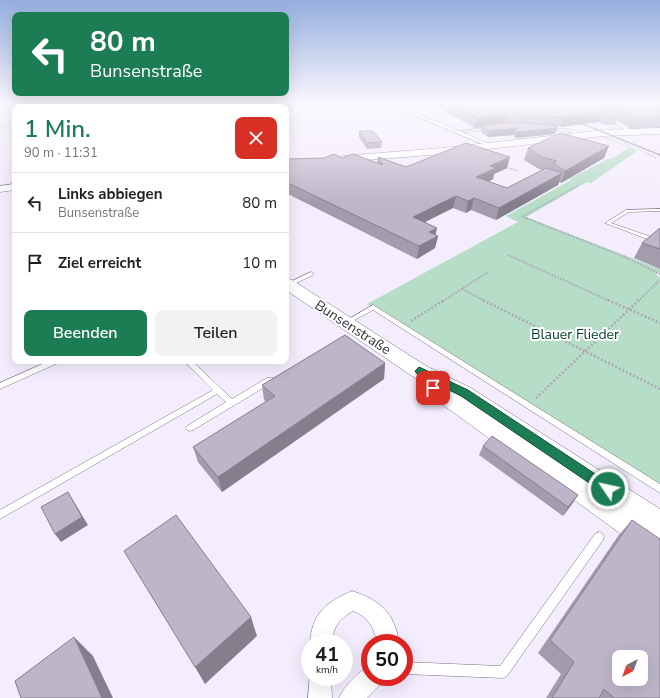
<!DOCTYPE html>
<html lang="de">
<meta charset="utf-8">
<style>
body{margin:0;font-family:"Nunito Sans",sans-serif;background:#f2f2f2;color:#202124;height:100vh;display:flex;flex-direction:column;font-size:15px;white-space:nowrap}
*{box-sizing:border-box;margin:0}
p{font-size:13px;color:#757577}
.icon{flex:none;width:22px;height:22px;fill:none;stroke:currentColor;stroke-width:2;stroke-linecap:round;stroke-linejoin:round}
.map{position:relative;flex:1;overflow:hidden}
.details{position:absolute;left:12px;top:104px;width:277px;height:260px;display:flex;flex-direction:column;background:#fff;border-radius:8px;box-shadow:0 4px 16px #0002}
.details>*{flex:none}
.hud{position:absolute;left:12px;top:12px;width:277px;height:84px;border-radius:8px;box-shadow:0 4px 16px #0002;background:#1c7d55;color:#fff;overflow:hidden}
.needle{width:26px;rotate:221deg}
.tools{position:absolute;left:612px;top:650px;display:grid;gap:8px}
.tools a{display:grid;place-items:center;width:36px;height:36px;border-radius:8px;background:#fff;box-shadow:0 4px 16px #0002;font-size:20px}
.speed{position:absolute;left:301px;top:634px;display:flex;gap:8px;font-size:20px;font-weight:700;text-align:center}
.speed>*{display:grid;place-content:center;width:52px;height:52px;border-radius:50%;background:#fff;box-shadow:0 4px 16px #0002;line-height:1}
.speed small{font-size:10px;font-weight:400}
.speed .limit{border:6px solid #d22;background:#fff;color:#111}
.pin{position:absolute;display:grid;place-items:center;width:34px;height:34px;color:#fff;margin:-17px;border-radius:8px;box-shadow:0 2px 6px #0006}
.me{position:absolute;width:44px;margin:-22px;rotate:304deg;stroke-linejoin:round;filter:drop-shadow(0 0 3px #0008)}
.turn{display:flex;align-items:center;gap:14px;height:84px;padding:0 12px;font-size:18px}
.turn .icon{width:52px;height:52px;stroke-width:2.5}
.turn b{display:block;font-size:28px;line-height:34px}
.round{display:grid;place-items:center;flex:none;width:42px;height:42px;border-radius:8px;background:#f2f2f2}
.summary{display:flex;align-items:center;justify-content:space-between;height:68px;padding:0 12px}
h1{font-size:24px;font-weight:600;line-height:30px;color:#1c7d55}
.primary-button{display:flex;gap:8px;margin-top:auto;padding:8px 12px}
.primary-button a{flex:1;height:46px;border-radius:8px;background:#1c7d55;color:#fff;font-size:16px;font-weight:600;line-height:46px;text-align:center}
.primary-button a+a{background:#f2f2f2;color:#202124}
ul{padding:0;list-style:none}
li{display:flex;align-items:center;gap:12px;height:60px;padding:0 12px;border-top:1px solid #e0e0e0}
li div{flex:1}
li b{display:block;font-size:15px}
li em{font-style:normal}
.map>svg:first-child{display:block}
.green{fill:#b6ddc7}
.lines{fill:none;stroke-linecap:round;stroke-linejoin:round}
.service-casing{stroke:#7c7486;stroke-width:1}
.minor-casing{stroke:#7c7486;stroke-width:1}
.tertiary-casing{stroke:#7c7486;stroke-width:1}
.secondary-casing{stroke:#7c7486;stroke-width:1}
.path-far3{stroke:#ada8b4;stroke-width:1;stroke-dasharray:1 1;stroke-linecap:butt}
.path-far2{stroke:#ada8b4;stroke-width:1.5;stroke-dasharray:1 1;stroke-linecap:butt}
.path-far1{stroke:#ada8b4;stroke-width:2;stroke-dasharray:1.5 1.5;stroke-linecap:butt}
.path{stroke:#ada8b4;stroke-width:2.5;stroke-dasharray:2 2;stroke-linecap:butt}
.service{fill:#fff;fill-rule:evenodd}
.minor{fill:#fff;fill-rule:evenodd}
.tertiary{fill:#fff;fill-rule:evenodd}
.secondary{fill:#fff;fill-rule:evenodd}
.rail-far1{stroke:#9b96a2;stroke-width:1.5}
.rail{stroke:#9b96a2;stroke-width:2}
.wall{fill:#a39cad}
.shaded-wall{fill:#857f8d}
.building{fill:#beb5c9;stroke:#857f8d;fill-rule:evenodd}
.route{fill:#1c7d55;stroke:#125137}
.labels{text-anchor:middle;stroke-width:4;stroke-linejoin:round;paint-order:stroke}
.street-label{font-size:14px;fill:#353239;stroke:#fff}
.park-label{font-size:14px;fill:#013e26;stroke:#fff}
</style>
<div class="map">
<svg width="660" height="698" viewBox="0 0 660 698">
<rect width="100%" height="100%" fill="#f4edfd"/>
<path class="green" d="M603,137H607L637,151L591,183L587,182L526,217L660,269V272L656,275L660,277V489L367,304L518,222L506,216L571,180L569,179L608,159H611L629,148Z"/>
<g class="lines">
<g class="service-casing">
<path id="service" d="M608,116H610L634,132L631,133L608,118Z
M490,127L491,129L458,133L456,132Z
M548,128L569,129L583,135L580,136L568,131L547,130Z
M13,179H15V189H14L12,188Z
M660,209V211L629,212L611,223L660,240V244L605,223L626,210Z
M311,272L314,274L313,275L286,288V284Z
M373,305L660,484V493L373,310L349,323L347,324L344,322Z
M49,361H59L58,363L0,389V383Z
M184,361H192L232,399L267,378H273L274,380L273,382L193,430L190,431L187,430L186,428L187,426L226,402L217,394L0,519V510L213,390Z
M599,532L603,534L604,537L603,540L507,676L503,678L404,674V662L500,666L595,534Z"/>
</g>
<g class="minor-casing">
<path id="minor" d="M150,104H160L151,107H141Z
M244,104H256L246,107H234Z
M386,104H394L495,146L490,147Z
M352,591C380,600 395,613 399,643H377C375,628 367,616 353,611C339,619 333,627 332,643H310C312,613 326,602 352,591Z
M370,666V677H383L380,685L367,698H339C344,686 358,672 370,666Z
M310,674V677H331L332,698H308Z"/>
</g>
<g class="tertiary-casing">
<path id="tertiary" d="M660,128V134L604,136L442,154L342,162L337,159L342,156L442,148L604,130Z
M15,184V190L0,192V186Z"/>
</g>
<g class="secondary-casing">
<path id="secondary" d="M3,104H12L16,107L15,114L12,113Z
M286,278L292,280L426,366L471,388L660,509V559L650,555L424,391L421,386L423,382L412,376L286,290Z"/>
</g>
<path class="path-far3" d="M67,107L81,104
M0,126H9
M624,143L650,155"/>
<path class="path-far2" d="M648,154L656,158
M505,167L518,171
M528,219L522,217L579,185"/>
<path class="path-far1" d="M526,218L625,257L660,274
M508,255L610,301
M462,289L485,301
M443,301L488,272
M638,301L660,280"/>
<path class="path" d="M483,300L660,389
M608,300L660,323
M411,321L444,300
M536,398L639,300"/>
<use href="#service" class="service"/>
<use href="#minor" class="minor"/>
<use href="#tertiary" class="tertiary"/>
<use href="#secondary" class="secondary"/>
<path class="rail-far1" d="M573,120L660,155"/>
<path class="rail" d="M658,154L660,155"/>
</g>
<path class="wall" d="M95,104H145L141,105L151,106L154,104H240L236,106H246L250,104H290L293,108V111L286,112V107H82L96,105Z
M432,104H660V127L630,128L617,119L615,125H604L599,122L560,127H554L557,128L555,134L515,138L514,135L488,137L481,132V127L475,128Z
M359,131L382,142L381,148L367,149L359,137Z
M528,148L604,158L561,183L559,182L558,185L496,220L471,210L466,213L453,208L425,222L436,235L438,236L435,248L417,259L286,193V159L342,158L377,163L378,157L406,167L507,168L494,174L493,179L488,182L507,188L542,170L539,169L524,160Z
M660,228V269L634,258L642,243Z
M385,363L384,379L222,492L198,462L193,447L266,402L264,400L262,385Z
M483,446L578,495L572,504L563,516L479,455Z
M632,520L660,698H546L561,674L538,653L618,536Z"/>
<path class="shaded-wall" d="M232,104H240L233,107Z
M603,112L599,122L560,127L562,117Z
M508,114L506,124L482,126L481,127L475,128L476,118Z
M516,128L514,135L488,137L490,131Z
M557,128L555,134L515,138L517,132Z
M609,146L604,158L561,183L565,171Z
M510,157L507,168L494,174L493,179L474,189L476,177L490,166Z
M562,173L558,185L496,220L499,208Z
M456,196L453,208L411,229L413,217Z
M474,198L471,210L466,213L468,201Z
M437,228L435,237L438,236L435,248L417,259L419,246L429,232Z
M385,363L384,379L222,492L218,477Z
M68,492L88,525L61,542L55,534Z
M578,495L572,504L563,516L568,507Z
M251,617L257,636L205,684L195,667Z
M74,637L93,656L113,698H102Z"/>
<path class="building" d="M100,104H140L139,105L151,106L154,104H233H232L234,106H246L250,104H290L293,108L286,109V107H82Z
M450,104H602L619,115H608L603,112L562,117L508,114L476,118Z
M611,104H660V118H634Z
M507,122L552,125L557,128L517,132L516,128L490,131L482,126Z
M359,131H373L382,142L367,143Z
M560,133L609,146L565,171L553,163L557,161L542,157L528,148Z
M466,143L510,157L490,166L496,168L476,177L507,188L546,168L562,173L499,208L474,198L468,201L456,196L413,217L437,228L429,232L438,236L419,246L286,182V159L324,158L334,154L342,158L353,154L383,165L378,157L406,167Z
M660,228V249L642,243Z
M345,335L385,363L218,477L193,447L275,396L262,385Z
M492,436L578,495L568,507L483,446Z
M68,492L82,517L55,534L41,507Z
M176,515L251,617L195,667L124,551Z
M632,520L660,539V698H614L604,689L599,698H552L574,662L550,640ZM619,657H641V679H619Z
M74,637L102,698H21L15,681Z"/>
<linearGradient id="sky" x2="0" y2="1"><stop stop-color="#95aede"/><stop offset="0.51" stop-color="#faf7fe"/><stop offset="1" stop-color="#faf7fe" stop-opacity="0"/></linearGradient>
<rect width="660" height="202" fill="url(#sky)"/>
<path class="route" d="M419,367L468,390L612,485L614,489L612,493L608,495L604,493L461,396L433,382L438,388L436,391H429L415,371Z"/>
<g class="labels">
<g class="street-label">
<text transform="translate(353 327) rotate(33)" y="5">Bunsenstraße</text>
</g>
<g class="park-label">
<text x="575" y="339">Blauer Flieder</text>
</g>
</g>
</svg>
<div class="tools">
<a><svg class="needle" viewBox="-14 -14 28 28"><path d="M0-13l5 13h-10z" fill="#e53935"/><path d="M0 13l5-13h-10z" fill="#757577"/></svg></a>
</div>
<div class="speed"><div>41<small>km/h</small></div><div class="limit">50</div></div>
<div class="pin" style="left:433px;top:388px;background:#d93025"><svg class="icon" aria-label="arrive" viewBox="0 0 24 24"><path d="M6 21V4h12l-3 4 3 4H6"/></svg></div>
<svg class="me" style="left:608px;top:489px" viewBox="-20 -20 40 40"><circle r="17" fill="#1c7d55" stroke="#fff" stroke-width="3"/><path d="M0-11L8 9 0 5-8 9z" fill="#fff"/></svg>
<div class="hud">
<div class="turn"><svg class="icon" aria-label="left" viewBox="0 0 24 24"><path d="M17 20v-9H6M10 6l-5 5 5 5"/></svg><div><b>80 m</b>Bunsenstraße</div></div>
</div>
<section class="details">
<div class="summary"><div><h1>1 Min.</h1><p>90 m · 11:31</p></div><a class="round" style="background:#d93025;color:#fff"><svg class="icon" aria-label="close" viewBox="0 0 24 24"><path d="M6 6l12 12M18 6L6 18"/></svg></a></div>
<ul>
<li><svg class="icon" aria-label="left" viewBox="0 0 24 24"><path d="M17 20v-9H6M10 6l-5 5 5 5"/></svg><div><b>Links abbiegen</b><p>Bunsenstraße</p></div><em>80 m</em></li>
<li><svg class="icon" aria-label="arrive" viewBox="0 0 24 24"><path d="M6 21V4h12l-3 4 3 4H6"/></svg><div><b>Ziel erreicht</b></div><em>10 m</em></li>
</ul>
<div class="primary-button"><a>Beenden</a><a>Teilen</a></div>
</section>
</div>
